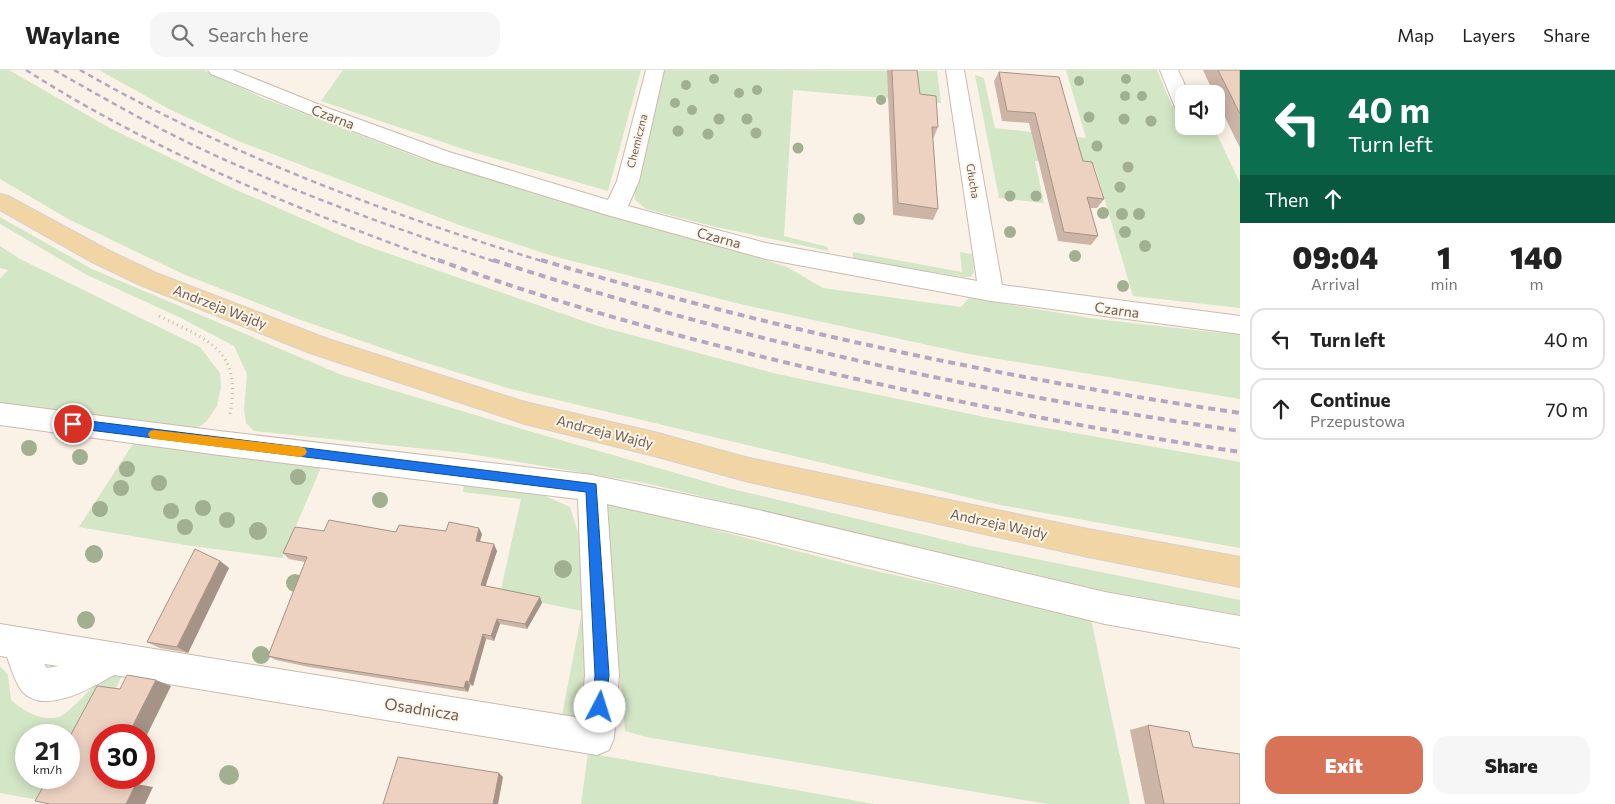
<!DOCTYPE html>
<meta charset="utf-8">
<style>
body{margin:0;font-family:Commissioner,sans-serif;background:#f6f6f6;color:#222;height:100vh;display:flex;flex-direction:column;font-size:19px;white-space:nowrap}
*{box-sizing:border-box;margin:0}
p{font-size:16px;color:#767676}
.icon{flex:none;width:28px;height:28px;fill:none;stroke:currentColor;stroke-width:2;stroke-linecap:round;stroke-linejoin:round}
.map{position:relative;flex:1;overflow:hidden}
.drawer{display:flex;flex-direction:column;background:#fff;width:375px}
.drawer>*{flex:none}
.banner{background:#0b6e4f;color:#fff;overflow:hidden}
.buttons{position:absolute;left:1175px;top:15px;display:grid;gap:10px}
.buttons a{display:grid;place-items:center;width:50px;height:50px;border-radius:10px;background:#fff;box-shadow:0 2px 12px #0003;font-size:25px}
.speed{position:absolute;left:15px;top:654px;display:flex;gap:10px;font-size:25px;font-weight:700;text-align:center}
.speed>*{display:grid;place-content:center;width:65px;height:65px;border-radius:50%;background:#fff;box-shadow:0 2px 12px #0003;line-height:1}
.speed small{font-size:12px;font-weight:400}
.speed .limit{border:8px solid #d22;background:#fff;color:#111}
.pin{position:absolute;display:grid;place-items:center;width:42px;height:42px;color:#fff;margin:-21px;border:2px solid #fff;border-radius:50%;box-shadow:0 1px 5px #0007}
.me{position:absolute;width:55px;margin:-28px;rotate:5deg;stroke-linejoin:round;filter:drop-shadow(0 0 4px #0008)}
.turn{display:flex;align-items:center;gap:18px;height:105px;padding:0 25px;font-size:22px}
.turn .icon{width:65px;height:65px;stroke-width:2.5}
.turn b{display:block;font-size:35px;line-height:42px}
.then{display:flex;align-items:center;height:48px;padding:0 25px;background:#0003;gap:10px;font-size:19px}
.eta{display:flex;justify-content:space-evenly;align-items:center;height:85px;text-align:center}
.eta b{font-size:30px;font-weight:800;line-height:35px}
.action{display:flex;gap:10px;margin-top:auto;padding:10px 25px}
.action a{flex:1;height:58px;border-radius:15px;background:#d87358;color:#fff;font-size:20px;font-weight:800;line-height:58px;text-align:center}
.action a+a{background:#f6f6f6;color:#222}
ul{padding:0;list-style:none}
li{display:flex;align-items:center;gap:15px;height:62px;margin:0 10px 8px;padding:0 15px;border:2px solid #e0e0e0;border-radius:15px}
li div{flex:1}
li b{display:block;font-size:19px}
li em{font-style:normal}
header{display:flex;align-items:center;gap:30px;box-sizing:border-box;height:70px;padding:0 25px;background:#fff;border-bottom:1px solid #e0e0e0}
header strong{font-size:24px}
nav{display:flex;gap:28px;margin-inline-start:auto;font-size:18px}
.search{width:350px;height:45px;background:#f6f6f6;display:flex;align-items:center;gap:12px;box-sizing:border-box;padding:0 18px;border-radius:15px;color:#767676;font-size:19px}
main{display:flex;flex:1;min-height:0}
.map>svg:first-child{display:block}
.green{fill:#d3e6c6;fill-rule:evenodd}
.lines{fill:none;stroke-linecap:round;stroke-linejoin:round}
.minor-casing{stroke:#cbbaae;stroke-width:2}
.major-casing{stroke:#d7d1cd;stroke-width:2}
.path{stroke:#d1b5a4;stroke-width:3;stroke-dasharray:1 4;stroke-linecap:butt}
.minor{fill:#fff;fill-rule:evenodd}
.major{fill:#f2d5a5;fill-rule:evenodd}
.rail-far1{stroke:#b5a6c2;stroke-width:2.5;stroke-dasharray:5.5 4;stroke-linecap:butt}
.rail{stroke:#b5a6c2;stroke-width:4;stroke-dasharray:7 5;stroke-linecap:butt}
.tree{fill:#a1b090}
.wall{fill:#ccb5a6}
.shaded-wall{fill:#a69387}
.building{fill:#edd2c1;stroke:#a69387}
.route{fill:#1a73e8;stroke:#114b97}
.slow{fill:#f59e0b}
.labels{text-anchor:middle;stroke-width:4;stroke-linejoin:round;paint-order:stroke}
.far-street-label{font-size:11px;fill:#715a4e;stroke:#fdf6ec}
.street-label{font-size:14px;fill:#715a4e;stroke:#fdf6ec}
.near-street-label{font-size:16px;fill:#715a4e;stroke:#fdf6ec}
</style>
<header>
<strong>Waylane</strong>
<div class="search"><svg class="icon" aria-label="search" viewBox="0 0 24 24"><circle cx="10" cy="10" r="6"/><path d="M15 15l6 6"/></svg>Search here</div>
<nav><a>Map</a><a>Layers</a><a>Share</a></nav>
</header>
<main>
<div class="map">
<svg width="1240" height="734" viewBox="0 0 1240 734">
<rect width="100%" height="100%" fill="#faf2e6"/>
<path class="green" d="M0,0H9L108,57L225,115L361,174L598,256L777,304L995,349L1240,392V478L1000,435L511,319L417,290L298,249L183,204L70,150L0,109Z
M99,0H204L263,28L420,88L651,157L721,176L787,197L823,218L961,237L969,228L1096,249L1240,265V329L969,284L740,234L549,185L459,155L238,71L169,39Z
M343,0H641L608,121L469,81L321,31Z
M662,0L937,1L941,33L793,20L784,166L828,177V181L712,156L646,139L635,130L634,118Z
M1066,0H1157L1172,36L1184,37V56H1213L1240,113V238L1133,226L1095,97L1035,91L1044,133L999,128L975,5L984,8L995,58L1086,68Z
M0,147L92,199L342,305L522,359L728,418L971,476L1240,530V545L1100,520L645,413L464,383L254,361L246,353L244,339L247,304L234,276L179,247L87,205L0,154Z
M0,176L20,189L200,277L220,303L221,317L217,336L207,351L196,359L0,337V209L8,200L0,198Z
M853,182L962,202L960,182L972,184L974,201L971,207H963L853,189Z
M138,366L323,393L282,488L185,475L79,457Z
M464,412L543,425L570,437L582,475L585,596L581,634L578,645L573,654L561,651L582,541L500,524L521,429L463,422Z
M603,431L863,498L1091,549L1130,734H1048L646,667L625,661Z
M0,596L8,605L11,630C23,641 44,653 61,646C70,642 98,611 106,603L123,604L55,733L0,723ZM26,665H69V708H26Z
M588,683L874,734H581Z"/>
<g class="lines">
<g class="minor-casing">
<path id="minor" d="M208,0H233L325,37L449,82L608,130L617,111L646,0H664L639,111L628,136L766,173L977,211L946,0H964L1002,215L1240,246V264L991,231L766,189L607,145L435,92L311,45L211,4Z
M1160,0H1178L1189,24H1184V41L1177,39L1174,35Z
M0,333L219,361L592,405L754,439L1105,522L1240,546V578L1105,554L754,467L607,434L619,605L614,668L609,680L597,685L114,605C91,618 43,647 21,620C15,611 11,598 7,587L0,586V554L581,648L585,605L578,429L219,385L0,355ZM44,594L59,596L47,598Z"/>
</g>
<g class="major-casing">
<path id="major" d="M0,124L8,126L106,179L156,203L328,269L525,332L654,362L749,388L1088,459L1240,487V517L1088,487L749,412L654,386L525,354L310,283L140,215L90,191L0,140Z"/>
</g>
<path class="path" d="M159,246C210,271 242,280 230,344"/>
<use href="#minor" class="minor"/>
<use href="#major" class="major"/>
<path class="rail-far1" d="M26,0C156,83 297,139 442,192
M54,0C100,26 147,53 195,76C292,122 394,158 496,192
M80,0C227,84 384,143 545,192"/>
<path class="rail" d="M438,190C560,235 686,269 813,299C954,332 1096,360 1240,382
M493,190C736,270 987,324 1240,361
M541,190C770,259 1003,308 1240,343"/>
</g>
<g class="tree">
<circle cx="714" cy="9" r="5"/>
<circle cx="1126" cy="9" r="5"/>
<circle cx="1079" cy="11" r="5"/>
<circle cx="686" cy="15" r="5"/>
<circle cx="757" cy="20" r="5"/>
<circle cx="739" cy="23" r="5"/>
<circle cx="1125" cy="26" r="5"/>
<circle cx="1142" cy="26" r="5"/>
<circle cx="881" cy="30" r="5"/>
<circle cx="675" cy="33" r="5"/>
<circle cx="692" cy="40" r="5"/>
<circle cx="1089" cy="47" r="5.5"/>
<circle cx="719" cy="49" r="5.5"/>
<circle cx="747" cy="49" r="5.5"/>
<circle cx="1124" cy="49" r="5.5"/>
<circle cx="1151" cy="51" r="5.5"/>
<circle cx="678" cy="61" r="5.5"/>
<circle cx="756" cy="63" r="5.5"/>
<circle cx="708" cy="64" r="5.5"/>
<circle cx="1097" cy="76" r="5.5"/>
<circle cx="798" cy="78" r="5.5"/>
<circle cx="1128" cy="97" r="5.5"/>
<circle cx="1120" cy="117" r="5.5"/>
<circle cx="1010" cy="126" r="5.5"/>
<circle cx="1036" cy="126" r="5.5"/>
<circle cx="1103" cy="143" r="6"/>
<circle cx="1122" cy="144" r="6"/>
<circle cx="1139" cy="144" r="6"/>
<circle cx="859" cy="149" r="6"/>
<circle cx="1010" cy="162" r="6"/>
<circle cx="1125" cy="162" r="6"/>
<circle cx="1145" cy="176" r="6"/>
<circle cx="1075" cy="186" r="6"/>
<circle cx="1123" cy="216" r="6"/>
<circle cx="29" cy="378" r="8"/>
<circle cx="80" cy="387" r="8"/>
<circle cx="127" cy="399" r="8"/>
<circle cx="298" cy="407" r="8"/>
<circle cx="159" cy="413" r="8"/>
<circle cx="121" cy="418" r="8"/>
<circle cx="380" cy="430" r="8"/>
<circle cx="203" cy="438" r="8"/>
<circle cx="100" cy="439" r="8"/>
<circle cx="171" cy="441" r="8"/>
<circle cx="227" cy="450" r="8"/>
<circle cx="185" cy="457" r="8"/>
<circle cx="258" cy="461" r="9"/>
<circle cx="94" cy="484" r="9"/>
<circle cx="563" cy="499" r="9"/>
<circle cx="295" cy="513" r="9"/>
<circle cx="86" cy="550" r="9"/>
<circle cx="261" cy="585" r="9"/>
<circle cx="229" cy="705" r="10"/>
</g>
<path class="wall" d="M887,0H917L920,24L938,57L933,69L938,139L933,150L893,145Z
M1203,0H1240V78L1216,29V24H1214Z
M999,2L1083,91L1104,129L1097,138H1090L1098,166L1091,175L1058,171L1029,53L1002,51L994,11Z
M324,461L396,462L446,461L482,464L480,472L497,481L485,516L540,527L542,533L527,559L500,554L494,571L486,569L473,616L470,615L468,622L309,597L276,590L268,586L305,492L289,489L283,483Z
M220,491L229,498L188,583L160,578L147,572Z
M1148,655L1193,677L1240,734H1145L1130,660Z"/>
<path class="shaded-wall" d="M479,458L482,464L478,477L476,471Z
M494,474L497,481L484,521L481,515Z
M220,491L229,498L188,583L177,577Z
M540,527L542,533L527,559L525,554Z
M497,549L500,554L494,571L491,566Z
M483,564L486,569L473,616L469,612Z
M156,610L171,616L144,671V665H128Z
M466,611L470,615L468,622L464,618Z
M499,703L503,707L498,734H493Z
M106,708H125L123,711Z
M136,714L153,717L145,734H126Z"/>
<path class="building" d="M892,0H917L920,24L936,26L938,57H932L938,139L898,133Z
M1218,0H1240V44Z
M999,2L1059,7L1083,91L1092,92L1104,129L1087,127L1098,166L1064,162L1035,43L1007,41Z
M329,450L396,462L399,455L446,461L449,452L479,458L476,471L494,474L481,515L540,527L525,554L497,549L491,566L483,564L469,612L466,611L464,618L302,593L268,586L307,487L283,483L295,457L324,461Z
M195,479L220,491L177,577L147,572Z
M127,605L156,610L128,665H101V708H106L136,714L126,734H50L35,731L48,708H69V668L97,616L120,619Z
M1148,655L1189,662L1193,677L1240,684V734H1164Z
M398,687L499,703L493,734H383Z"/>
<path class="route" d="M73,349L596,414L609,605L605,642L600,644L595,642L593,637L595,605L586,422L73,358L68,354Z"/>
<path class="slow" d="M154,360L301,377L305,378L307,382L305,385L301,387L154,369L150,368L148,364L150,361Z"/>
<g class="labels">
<g class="far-street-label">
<text transform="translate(637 71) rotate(-76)" y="4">Chemiczna</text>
<text transform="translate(973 111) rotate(81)" y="4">Głucha</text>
</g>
<g class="street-label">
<text transform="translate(333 47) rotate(21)" y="5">Czarna</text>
<text transform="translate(719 168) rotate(15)" y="5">Czarna</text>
<text transform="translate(220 237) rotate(21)" y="5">Andrzeja Wajdy</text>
<text transform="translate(1117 240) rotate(8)" y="5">Czarna</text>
<text transform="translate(605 362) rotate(14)" y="5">Andrzeja Wajdy</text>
<text transform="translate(999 454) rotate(12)" y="5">Andrzeja Wajdy</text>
</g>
<g class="near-street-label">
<text transform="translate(422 639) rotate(9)" y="6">Osadnicza</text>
</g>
</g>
</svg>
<div class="buttons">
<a><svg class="icon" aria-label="sound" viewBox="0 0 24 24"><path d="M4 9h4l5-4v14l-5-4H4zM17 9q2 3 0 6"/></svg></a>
</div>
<div class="speed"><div>21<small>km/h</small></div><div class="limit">30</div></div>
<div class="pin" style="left:73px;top:354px;background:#d93025"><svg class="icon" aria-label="arrive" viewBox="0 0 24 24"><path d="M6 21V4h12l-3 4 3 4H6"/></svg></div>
<svg class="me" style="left:600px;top:637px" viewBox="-20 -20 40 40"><circle r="19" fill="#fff"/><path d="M0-13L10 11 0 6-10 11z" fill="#1a73e8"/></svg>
</div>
<section class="drawer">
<div class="banner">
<div class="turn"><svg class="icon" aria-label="left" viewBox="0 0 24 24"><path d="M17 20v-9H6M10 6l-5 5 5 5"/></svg><div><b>40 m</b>Turn left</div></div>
<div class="then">Then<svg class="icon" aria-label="ahead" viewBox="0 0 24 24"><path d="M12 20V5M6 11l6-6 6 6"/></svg></div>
</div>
<div class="eta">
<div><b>09:04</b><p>Arrival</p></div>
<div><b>1</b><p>min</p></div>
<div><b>140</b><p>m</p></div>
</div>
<ul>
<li><svg class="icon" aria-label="left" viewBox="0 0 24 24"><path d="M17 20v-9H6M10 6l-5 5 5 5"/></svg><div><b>Turn left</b></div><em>40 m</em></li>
<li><svg class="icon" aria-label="ahead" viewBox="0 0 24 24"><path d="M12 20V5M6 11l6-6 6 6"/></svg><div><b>Continue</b><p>Przepustowa</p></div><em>70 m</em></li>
</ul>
<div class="action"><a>Exit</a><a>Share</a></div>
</section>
</main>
